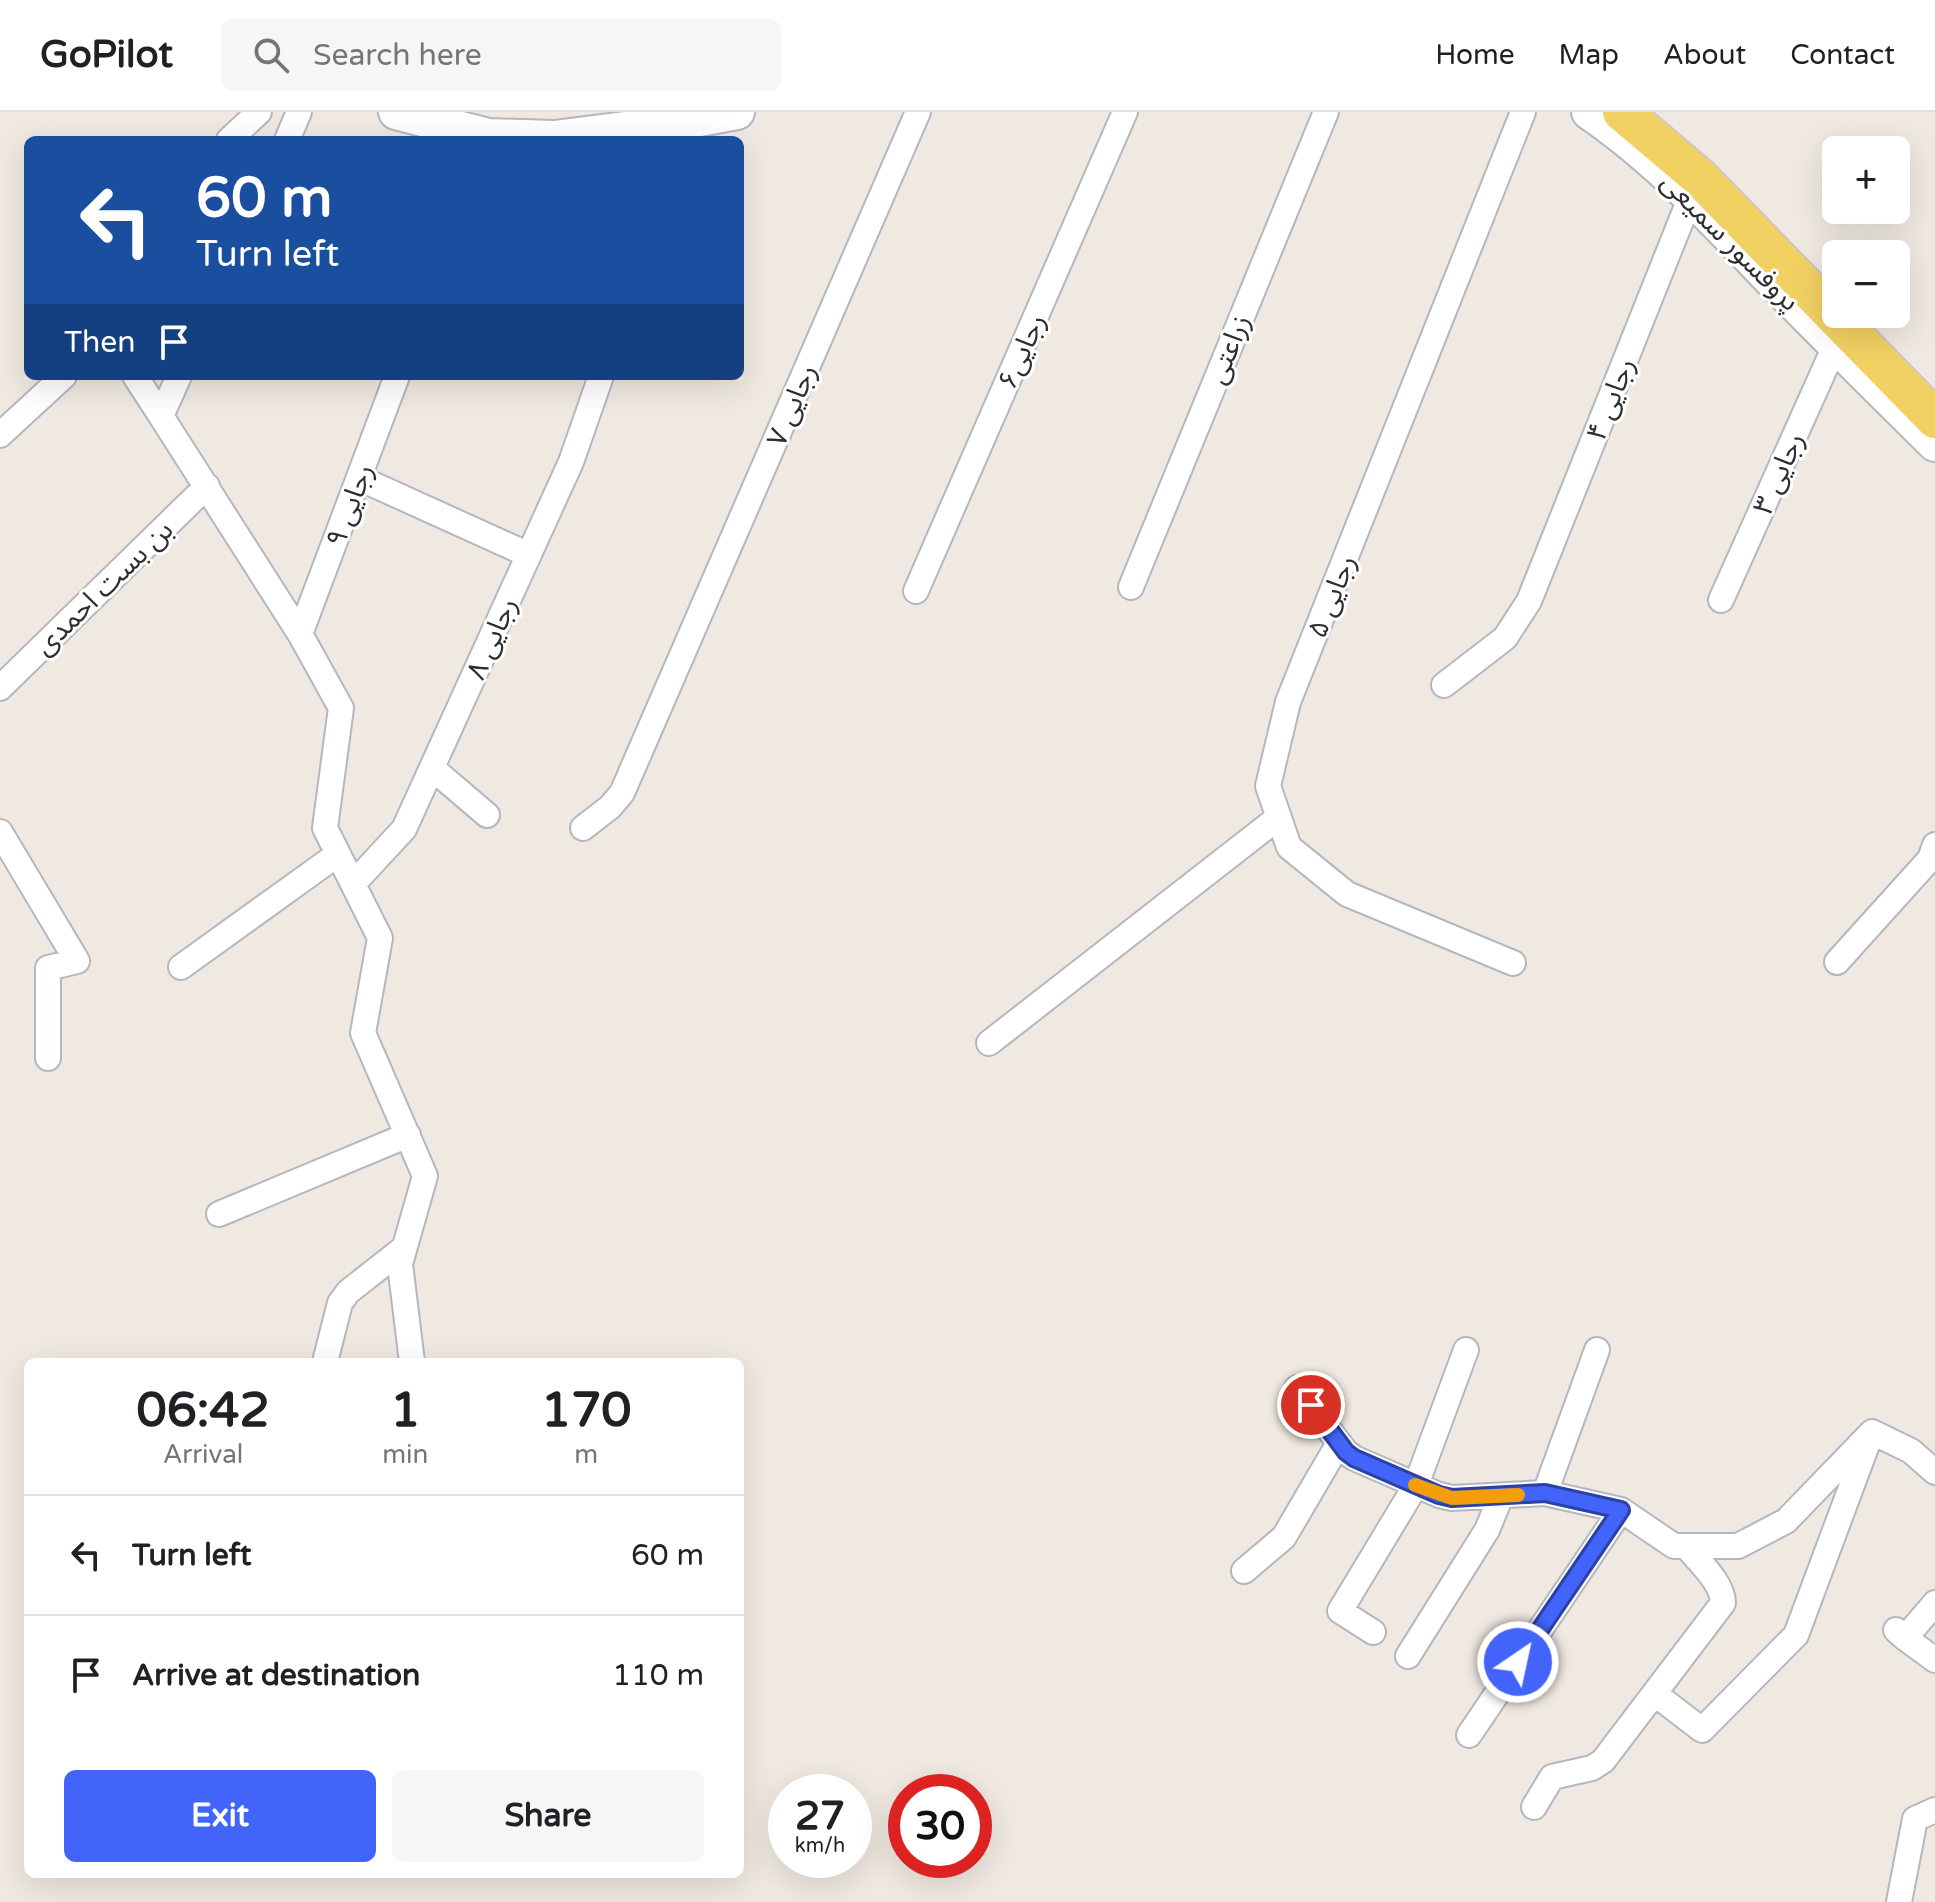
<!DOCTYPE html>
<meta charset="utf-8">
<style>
body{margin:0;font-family:"Varela Round","Noto Sans Arabic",sans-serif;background:#f6f6f6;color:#202124;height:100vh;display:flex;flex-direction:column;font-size:30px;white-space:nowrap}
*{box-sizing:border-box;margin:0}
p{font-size:26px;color:#757577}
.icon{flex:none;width:44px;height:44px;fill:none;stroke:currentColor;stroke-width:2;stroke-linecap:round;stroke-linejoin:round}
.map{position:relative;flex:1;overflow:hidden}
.drawer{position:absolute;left:24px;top:1246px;width:720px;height:520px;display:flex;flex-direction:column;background:#fff;border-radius:12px;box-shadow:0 8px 32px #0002}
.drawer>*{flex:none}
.hud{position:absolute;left:24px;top:24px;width:720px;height:244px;border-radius:12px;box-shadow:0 8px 32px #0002;background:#1a4fa0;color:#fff;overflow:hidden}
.tools{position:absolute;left:1822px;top:24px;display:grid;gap:16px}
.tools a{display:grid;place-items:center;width:88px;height:88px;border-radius:12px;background:#fff;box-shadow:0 8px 32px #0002;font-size:40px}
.speed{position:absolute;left:768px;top:1662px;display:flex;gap:16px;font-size:40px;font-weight:700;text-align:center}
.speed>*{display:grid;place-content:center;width:104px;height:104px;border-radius:50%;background:#fff;box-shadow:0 8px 32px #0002;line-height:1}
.speed small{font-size:20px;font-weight:400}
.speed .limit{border:12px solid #d22;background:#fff;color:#111}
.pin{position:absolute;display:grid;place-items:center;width:68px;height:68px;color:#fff;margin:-34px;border:4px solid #fff;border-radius:50%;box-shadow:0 2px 8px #0007}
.me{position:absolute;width:88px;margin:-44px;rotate:34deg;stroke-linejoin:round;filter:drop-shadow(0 0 6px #0008)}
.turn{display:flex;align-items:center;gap:28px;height:168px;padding:0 40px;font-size:36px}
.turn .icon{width:104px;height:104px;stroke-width:2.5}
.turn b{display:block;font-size:56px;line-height:68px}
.then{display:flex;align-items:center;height:76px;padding:0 40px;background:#0003;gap:16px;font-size:30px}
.eta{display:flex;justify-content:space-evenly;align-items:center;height:136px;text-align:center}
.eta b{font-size:48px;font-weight:800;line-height:56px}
.action{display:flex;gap:16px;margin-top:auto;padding:16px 40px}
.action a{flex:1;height:92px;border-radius:12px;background:#4264fb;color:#fff;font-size:32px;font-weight:800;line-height:92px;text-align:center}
.action a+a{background:#f6f6f6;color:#202124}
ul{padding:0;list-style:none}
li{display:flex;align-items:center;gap:24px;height:120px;padding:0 40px;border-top:2px solid #e0e0e0}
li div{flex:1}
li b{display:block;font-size:30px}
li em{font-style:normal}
header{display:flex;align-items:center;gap:48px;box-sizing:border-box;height:112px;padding:0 40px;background:#fff;border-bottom:2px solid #e0e0e0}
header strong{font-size:38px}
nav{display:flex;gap:44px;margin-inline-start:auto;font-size:28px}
.search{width:560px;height:72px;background:#f6f6f6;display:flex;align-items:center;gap:20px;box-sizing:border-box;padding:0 28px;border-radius:12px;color:#757577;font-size:30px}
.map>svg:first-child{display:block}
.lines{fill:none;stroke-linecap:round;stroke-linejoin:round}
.street-casing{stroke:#b4b7c1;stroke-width:28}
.secondary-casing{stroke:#b4b7c1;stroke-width:38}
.primary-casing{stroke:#c9c9c9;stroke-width:42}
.street{stroke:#fff;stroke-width:24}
.secondary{stroke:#fff;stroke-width:34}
.primary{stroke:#f2d163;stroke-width:38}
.route-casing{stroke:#2b41a3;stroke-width:20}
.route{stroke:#4264fb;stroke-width:14}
.slow{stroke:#f59e0b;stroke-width:14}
.labels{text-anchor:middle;stroke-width:6;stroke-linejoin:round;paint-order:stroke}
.street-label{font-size:28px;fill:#2e2e2e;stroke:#fff}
</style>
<header>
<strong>GoPilot</strong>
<div class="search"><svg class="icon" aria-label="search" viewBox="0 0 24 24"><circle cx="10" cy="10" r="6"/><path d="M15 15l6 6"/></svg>Search here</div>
<nav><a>Home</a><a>Map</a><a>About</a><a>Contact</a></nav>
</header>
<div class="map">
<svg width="1935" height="1790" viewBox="0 0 1935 1790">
<rect width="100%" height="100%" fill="#efe9e1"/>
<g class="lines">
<g class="street-casing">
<path id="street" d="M229,28L259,0
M287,28L299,0
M135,264L161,304
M179,264L161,304L300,522L341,596L325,716L380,826L363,921L425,1064L400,1152L412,1250
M0,323L64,264
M359,366L529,443
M1131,475L1326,0
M916,479L1125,0
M1721,488L1835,234
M300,522L397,264
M1444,573L1505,526L1529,489L1691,84
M0,576L207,374
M432,656L487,703
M583,716L610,695L622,681L918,0
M0,720L77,849L48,856V946
M353,772L404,717L571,350L601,264
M1837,850L1930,747L1935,733
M1513,851L1347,782L1289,735L1268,674L1288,590L1523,0
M181,855L338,742
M989,931L1279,705
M219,1102L408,1023
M325,1250L340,1191L348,1180L404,1136
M1297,1276L1346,1340L1354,1346L1439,1383L1452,1386L1545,1381L1597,1238
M1545,1381L1621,1398L1674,1434H1738L1786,1409L1872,1320L1911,1339L1935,1360
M1244,1459L1284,1425L1339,1331
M1896,1518L1905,1526L1935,1491
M1373,1520L1340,1499L1416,1373L1466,1238
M1905,1526L1935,1548
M1408,1544L1487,1418L1501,1384
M1655,1582L1702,1618L1796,1523L1868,1330
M1469,1623L1621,1398
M1534,1695L1552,1665L1592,1656L1603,1649L1723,1491C1723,1471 1699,1450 1686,1434
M1899,1790L1915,1707L1935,1698"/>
</g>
<g class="secondary-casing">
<path id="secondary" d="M396,0L488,24L554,26L689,9L737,0
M1589,0C1659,48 1716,110 1774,171C1827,225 1881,279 1935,332"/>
</g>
<g class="primary-casing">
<path id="primary" d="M1622,0L1699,65L1935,307"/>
</g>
<use href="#street" class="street"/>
<use href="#secondary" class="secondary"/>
<use href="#primary" class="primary"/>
</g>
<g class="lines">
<g class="route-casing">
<path id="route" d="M1311,1293L1346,1340L1354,1346L1439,1383L1452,1386L1545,1381L1621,1398L1518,1550"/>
</g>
<use href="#route" class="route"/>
<path class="slow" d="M1415,1373L1452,1386L1518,1383"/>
</g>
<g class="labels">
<g class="street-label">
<text transform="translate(1731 129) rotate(45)" y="10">پروفسور سمیعی</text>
<text transform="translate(1228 237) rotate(-68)" y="10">زراعتی</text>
<text transform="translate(1021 239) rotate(-66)" y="10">رجایی۶</text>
<text transform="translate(1610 287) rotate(-68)" y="10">رجایی ۴</text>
<text transform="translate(791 293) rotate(-67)" y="10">رجایی ۷</text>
<text transform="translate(1778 361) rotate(-66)" y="10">رجایی ۳</text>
<text transform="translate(349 393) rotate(-69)" y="10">رجایی ۹</text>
<text transform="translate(103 475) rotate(-44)" y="10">بن بست احمدی</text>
<text transform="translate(1331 484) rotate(-68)" y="10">رجایی ۵</text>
<text transform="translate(491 526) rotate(-66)" y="10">رجایی ۸</text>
</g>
</g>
</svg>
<div class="tools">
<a>+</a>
<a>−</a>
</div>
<div class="speed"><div>27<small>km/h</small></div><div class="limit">30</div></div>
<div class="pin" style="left:1311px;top:1293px;background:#d93025"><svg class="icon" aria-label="arrive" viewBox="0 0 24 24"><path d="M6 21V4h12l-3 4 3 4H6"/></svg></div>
<svg class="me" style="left:1518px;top:1550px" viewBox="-20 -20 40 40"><circle r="17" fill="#4264fb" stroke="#fff" stroke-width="3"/><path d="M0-11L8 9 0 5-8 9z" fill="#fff"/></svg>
<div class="hud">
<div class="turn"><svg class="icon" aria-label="left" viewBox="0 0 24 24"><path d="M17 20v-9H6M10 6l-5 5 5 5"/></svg><div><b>60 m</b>Turn left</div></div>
<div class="then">Then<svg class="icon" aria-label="arrive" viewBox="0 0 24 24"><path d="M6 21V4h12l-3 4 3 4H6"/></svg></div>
</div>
<section class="drawer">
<div class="eta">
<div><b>06:42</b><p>Arrival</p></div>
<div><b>1</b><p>min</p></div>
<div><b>170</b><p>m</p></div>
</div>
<ul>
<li><svg class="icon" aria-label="left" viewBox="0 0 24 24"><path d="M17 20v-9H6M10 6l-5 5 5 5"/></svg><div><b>Turn left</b></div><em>60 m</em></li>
<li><svg class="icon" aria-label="arrive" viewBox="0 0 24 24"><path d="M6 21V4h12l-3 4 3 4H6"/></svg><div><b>Arrive at destination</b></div><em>110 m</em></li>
</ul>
<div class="action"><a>Exit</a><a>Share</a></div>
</section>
</div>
